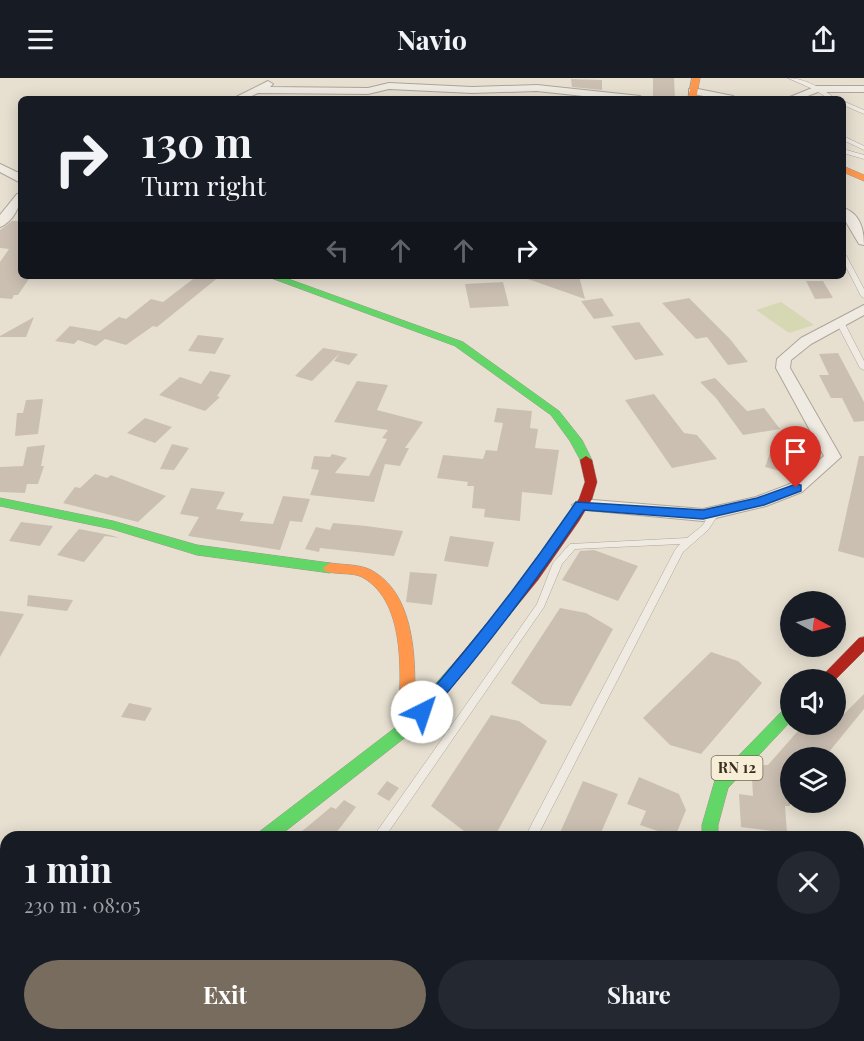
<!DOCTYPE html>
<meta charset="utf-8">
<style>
body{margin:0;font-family:"Playfair Display",serif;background:#242831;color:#f1f3f6;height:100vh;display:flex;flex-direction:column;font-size:22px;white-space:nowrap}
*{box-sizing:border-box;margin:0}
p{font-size:20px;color:#9ea1a6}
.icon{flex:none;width:33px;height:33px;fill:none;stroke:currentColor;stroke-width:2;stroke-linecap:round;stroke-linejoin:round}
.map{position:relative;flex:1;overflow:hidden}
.drawer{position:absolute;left:0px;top:753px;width:864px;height:210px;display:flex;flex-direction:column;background:#171b24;border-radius:18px 18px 0 0;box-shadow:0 3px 15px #0003}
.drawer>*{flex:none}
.hud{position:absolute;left:18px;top:18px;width:828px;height:183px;border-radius:9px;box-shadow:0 3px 15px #0003;background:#171b24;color:#f1f3f6;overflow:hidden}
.needle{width:39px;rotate:97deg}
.controls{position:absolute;left:780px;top:513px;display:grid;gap:12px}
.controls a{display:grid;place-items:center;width:66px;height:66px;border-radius:50%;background:#171b24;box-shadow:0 3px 15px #0003;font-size:30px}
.pin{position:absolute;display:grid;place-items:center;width:51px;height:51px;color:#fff;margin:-62px -26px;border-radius:50% 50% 50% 0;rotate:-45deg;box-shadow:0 0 6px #0007}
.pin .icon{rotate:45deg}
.me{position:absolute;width:66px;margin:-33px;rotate:41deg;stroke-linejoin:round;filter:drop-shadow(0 0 4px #0008)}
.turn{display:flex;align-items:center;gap:21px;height:126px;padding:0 24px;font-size:27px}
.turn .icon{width:78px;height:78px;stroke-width:2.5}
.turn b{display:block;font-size:42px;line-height:51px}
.lanes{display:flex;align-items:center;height:57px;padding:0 24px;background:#0003;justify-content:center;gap:30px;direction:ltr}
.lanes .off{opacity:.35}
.round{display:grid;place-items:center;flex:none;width:63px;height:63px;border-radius:32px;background:#242831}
.summary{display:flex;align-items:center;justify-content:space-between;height:102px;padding:0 24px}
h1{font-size:36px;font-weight:700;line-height:45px}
.button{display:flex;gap:12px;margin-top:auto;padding:12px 24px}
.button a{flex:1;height:69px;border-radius:36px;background:#786c5e;color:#fff;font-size:24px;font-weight:700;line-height:69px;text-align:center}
.button a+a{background:#242831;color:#f1f3f6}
header{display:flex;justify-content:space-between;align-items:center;height:78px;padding:0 24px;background:#171b24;font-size:27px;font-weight:700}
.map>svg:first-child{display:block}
.green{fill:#d6d7b3}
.building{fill:#cbbfb2}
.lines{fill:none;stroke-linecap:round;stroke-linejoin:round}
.lane-casing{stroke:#ada599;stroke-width:1}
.street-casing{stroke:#ada599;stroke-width:2}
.fast-casing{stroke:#9c958a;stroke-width:1}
.slow-casing{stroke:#9c958a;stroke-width:1}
.jam-casing{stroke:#9c958a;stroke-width:1}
.lane{fill:#efebe3;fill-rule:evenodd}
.street{fill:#efebe3;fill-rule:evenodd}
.fast{fill:#63d668;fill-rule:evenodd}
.slow{fill:#ff974d;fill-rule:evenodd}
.jam{fill:#b3261e;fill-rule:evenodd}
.route{fill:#1a73e8;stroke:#114b97;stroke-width:1.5}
.labels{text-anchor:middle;stroke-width:6;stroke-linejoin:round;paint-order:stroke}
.shield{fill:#f7eed8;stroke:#756857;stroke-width:1.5}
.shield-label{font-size:15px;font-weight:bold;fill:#3d2e20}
</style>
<header><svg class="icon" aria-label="menu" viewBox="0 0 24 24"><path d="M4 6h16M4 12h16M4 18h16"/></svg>Navio<svg class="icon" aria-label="share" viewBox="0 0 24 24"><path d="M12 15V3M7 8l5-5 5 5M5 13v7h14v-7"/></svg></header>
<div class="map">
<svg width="864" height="963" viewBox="0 0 864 963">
<rect width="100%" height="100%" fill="#e7e0d1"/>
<path class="green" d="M781,224L814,247L789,255L756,232Z"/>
<path class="building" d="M653,0H674L675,21H653Z
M571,1L602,2V12L572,9Z
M12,143H21V198H31L18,217H14L12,221L0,220V184L9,171L0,170V152Z
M197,198H220L157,249L153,248L126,267L105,261L96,268L78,262L74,266L55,263L70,248L100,253L119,239L126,241L151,221L163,224Z
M526,198H579L585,221L525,200Z
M806,203H823L833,220L815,221Z
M503,204L509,228L470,230L465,206Z
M602,220L614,238L594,241L581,223Z
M689,220L730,261L748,284L728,287L707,259L696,261L662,225Z
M34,239L26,259H0V258Z
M639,244L664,277L635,282L611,248Z
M198,257L224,260L215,276L188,273Z
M323,270L358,276L349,287L334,283L340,275L312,303L295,298Z
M838,275L864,324V343L854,344L842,320H831L819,297H829L819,276Z
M210,293L231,297L217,318L220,319L205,333L159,317L180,299L201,306Z
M715,300L747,333L764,330L780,351L743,357L716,320L700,304Z
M357,303L388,307L377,332L423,344L405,370H409L400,388L385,386L374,424L310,417L319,392L311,391L314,378L330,379L332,376L347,380L335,395L369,398L387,361L382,360L388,352L334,344Z
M654,316L684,355L697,357L717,381L672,390L625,322Z
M43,321L38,356L15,358L17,335H23L26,322Z
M497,330L532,333L530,350L538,351L535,370L559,372L552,417L522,414L520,443L484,439L485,431L472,430L474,408H467L468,404L437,400L443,377L483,381L486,372L497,373L503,345L494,344Z
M145,340L172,349L155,365L127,355Z
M172,366L189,370L174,392L160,391Z
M45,367L41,388H44L38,406H27L25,415L0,414V389L23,388L27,369Z
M770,375L785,379L780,393L765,389Z
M859,378H864V480L838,473Z
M95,396L107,400L111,397L166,418L138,444L63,425L75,409L80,410Z
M191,410L225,414L216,431L244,435L240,443L273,446L283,418L310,421L302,444L290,443L280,472L188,458L199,439L180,436Z
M21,444L53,448L40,468L9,463Z
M333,445L366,448L403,453L394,478L320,470L319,474L305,471L316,449L330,452Z
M79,451L110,457L120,460L105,458L84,484L57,477Z
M450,458L494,464L488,489L444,483Z
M594,472L638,488L618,523L562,502L580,473Z
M410,494L437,496L432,527L406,524Z
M28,517L73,522L67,533L27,528Z
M560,530L586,535L613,551L571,628L541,626L511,605Z
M0,533L24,536L0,579Z
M711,574L738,583L762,605L701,676L670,667L643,640Z
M864,616V631L824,680H790V728H785L787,755L741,749L739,716L753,718L752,700L764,687H768L804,646H818L825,650L828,646H836V640L839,636L842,638Z
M129,625L152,630L145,643L121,639Z
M491,637L519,643L547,663L496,756L464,753L431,728Z
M639,699L679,716L686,732L675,759L640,747L646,733L627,726Z
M387,703L399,710L389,723L377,716Z
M583,703L618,716L599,759H558Z
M344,722L356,729L333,759H295L331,729L336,731Z"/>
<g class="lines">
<g class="lane-casing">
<path id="lane" d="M788,0C805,0 823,11 836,21H829L815,12Z
M843,23L864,32V36L843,27Z
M843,58L864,68V72L843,62Z
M843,71L864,77V81L843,75Z
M843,175L846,177L864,211V220L861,218L843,183Z
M840,242L844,244L864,283V292L860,290L836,244Z
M716,431L720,434L708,452L683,474L537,759H525L675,472L680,466L575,471L562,486L544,529L385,759H373L537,526L553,485L570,466L687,460L702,448L713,432Z"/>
</g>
<g class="street-casing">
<path id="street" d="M268,3L273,6L270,9L368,10L389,5L472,9L537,7L640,18L645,21H611L537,13L472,15L389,11L368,16L258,15L245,21H232Z
M817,8H864V14H818L800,21H785Z
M693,10L733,18L738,21H718L689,15V11Z
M0,86L21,96V105L0,94Z
M21,115C21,128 13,144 0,149V137L17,116Z
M843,130C860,135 864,151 864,167L859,166L843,139Z
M864,227V237L811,266L791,282L790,290L841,379L802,414L766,428L703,443L575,431L572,427L581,421L703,431L756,419L790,406L824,378L776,290L777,281L801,260Z
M19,957H48L45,963H16Z"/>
</g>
<g class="fast-casing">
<path id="fast" d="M266,198H280L463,264L559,333L582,362L592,382L586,386L582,385L570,363L551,337L455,268Z
M0,420L113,443L197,467L330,485L337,490L330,495L197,477L112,451L0,428Z
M458,584L463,586L465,590L463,594L412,654L278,759H257L259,754L400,646L453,586Z
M790,628V644L728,710L718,747V759H702V747L715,702L785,630Z"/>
</g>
<g class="slow-casing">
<path id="slow" d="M692,0H700L696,21H688Z
M843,88L864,97V103L843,94Z
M330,485C343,487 359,486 371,492C422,520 415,601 414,650L412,654L406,656L400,654L398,650C400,605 409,525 362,499C352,494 336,497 325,493L323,490Z"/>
</g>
<g class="jam-casing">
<path id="jam" d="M586,378L592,382L597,404L592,421L579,443L538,502L463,594H453L451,590L453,586L529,495L567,441L579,421L585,404L580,382Z
M864,559V573L835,602H818L859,560Z
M696,957H716L715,963H695Z"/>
</g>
<use href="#lane" class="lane"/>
<use href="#street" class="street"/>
<use href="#fast" class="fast"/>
<use href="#slow" class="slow"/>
<use href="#jam" class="jam"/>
</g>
<path class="route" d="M796,406L801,407V413L764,427L703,441L584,432C536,504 484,573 427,638H416L414,634L416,630C474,565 527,496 576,424L703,432L757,420Z"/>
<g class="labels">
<rect class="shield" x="711.5" y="678" width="51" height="24" rx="4.5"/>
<g class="shield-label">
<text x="737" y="695">RN 12</text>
</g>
</g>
</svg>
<div class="controls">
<a><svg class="needle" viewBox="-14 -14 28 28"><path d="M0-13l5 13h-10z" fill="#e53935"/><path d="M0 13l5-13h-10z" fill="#9ea1a6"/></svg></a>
<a><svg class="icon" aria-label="sound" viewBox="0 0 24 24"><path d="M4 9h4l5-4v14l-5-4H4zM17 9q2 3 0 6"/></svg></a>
<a><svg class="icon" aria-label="layers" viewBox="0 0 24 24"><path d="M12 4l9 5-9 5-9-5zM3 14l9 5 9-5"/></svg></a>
</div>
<div class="pin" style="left:796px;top:410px;background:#d93025"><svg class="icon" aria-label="arrive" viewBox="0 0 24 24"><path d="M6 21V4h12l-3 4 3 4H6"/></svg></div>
<svg class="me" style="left:422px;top:634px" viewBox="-20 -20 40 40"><circle r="19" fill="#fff"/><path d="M0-13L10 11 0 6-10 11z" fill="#1a73e8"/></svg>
<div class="hud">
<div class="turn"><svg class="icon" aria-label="right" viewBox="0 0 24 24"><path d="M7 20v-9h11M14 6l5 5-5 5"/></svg><div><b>130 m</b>Turn right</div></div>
<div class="lanes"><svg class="icon off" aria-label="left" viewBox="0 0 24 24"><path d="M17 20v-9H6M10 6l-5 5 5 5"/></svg><svg class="icon off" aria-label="ahead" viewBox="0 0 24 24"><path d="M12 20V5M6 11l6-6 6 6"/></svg><svg class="icon off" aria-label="ahead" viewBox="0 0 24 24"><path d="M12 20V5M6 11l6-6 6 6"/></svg><svg class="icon" aria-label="right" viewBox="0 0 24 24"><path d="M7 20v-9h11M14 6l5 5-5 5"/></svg></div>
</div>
<section class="drawer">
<div class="summary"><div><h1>1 min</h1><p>230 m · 08:05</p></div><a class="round"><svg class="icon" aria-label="close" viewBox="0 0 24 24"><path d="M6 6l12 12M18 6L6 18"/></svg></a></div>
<div class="button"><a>Exit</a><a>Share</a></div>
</section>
</div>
